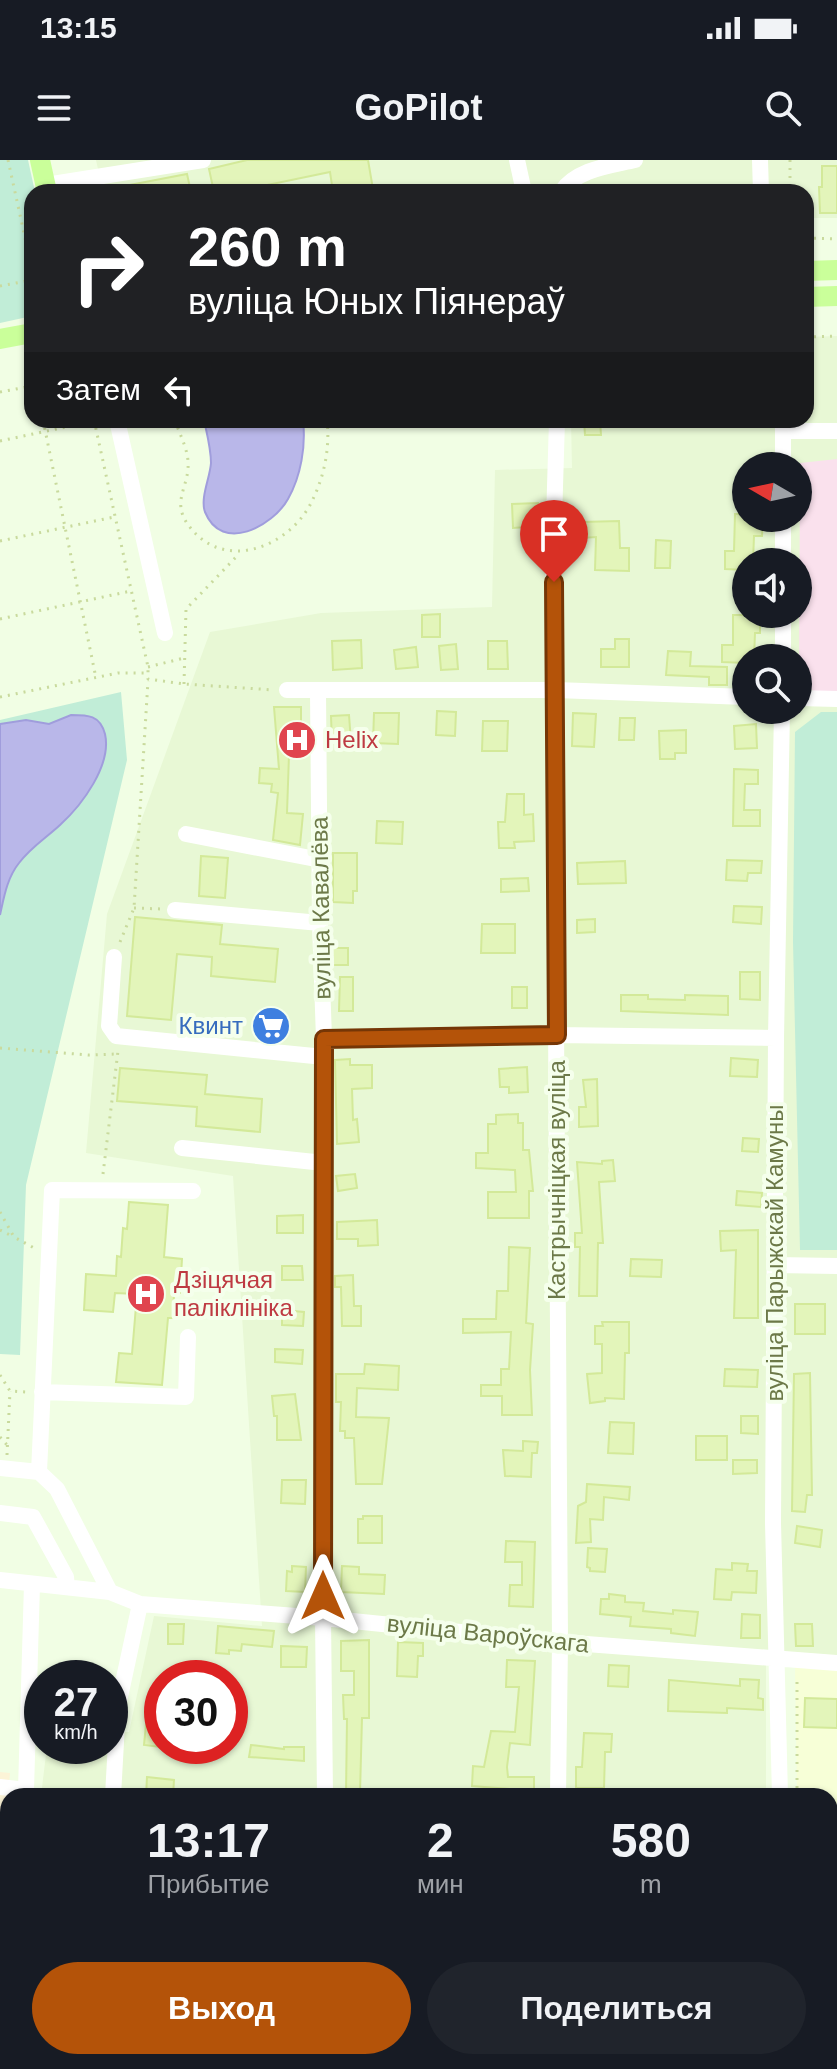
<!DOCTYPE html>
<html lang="ru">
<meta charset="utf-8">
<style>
body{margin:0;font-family:Helvetica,sans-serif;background:#20242c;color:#f1f3f6;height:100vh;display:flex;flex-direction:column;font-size:30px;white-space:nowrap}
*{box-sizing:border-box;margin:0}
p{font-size:26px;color:#9ea1a6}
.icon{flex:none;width:44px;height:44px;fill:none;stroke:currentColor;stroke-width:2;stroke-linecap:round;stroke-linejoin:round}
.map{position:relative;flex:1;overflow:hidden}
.details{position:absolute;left:0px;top:1628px;width:838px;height:282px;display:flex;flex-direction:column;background:#171b24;border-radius:24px 24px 0 0;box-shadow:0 2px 6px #0004}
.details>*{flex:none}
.banner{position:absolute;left:24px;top:24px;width:790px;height:244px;border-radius:24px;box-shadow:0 2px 6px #0004;background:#202124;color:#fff;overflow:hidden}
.needle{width:52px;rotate:279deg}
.controls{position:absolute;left:732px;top:292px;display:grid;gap:16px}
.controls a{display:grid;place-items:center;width:80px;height:80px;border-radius:50%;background:#171b24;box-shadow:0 2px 6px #0004;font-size:40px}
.speed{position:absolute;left:24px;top:1500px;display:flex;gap:16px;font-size:40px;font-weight:700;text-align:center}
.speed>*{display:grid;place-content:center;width:104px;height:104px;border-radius:50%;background:#171b24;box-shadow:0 2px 6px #0004;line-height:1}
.speed small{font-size:20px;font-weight:400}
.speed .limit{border:12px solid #d22;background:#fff;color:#111}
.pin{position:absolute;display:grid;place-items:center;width:68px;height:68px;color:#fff;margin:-82px -34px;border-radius:50% 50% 50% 0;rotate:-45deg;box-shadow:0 0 8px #0007}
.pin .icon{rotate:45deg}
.me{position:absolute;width:88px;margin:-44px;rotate:0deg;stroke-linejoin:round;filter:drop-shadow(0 0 6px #0008)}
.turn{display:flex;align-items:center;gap:28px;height:168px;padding:0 32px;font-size:36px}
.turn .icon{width:104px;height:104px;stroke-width:2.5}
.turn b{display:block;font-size:56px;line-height:68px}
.then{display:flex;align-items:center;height:76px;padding:0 32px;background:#0003;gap:16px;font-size:30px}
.eta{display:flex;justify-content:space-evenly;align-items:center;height:136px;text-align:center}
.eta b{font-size:48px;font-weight:700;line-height:56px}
.cta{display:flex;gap:16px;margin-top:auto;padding:16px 32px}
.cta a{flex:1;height:92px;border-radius:48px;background:#b45309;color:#fff;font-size:32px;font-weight:700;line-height:92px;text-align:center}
.cta a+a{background:#20242c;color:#f1f3f6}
.status{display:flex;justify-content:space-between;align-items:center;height:56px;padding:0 40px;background:#171b24;direction:ltr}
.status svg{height:22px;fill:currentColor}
header{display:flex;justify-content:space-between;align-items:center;height:104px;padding:0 32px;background:#171b24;font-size:36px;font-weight:700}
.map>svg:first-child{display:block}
.residential{fill:#e8f8d5;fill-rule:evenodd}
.commercial{fill:#f7ffd7}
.education{fill:#fae1ed}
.medical{fill:#fcf4d7}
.green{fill:#c1edd7}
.water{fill:#b9b7e9;stroke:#a09ddc;stroke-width:2}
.building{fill:#e3f5ba;stroke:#d3e999;stroke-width:2}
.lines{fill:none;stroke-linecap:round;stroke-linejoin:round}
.path{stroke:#c9da9d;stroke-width:3;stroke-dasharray:2 6;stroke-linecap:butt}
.minor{stroke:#fff;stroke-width:16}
.major{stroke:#caff9a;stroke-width:20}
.route-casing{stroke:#753606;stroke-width:20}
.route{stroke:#b45309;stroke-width:14}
.labels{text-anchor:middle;stroke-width:8;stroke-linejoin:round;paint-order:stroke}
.health-label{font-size:24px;fill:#be3a42;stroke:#f5ffec;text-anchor:start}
.street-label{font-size:24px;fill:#6c7948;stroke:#f5ffec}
.shop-label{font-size:24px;fill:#366cbe;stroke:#f5ffec;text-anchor:end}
</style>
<div class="status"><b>13:15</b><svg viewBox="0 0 49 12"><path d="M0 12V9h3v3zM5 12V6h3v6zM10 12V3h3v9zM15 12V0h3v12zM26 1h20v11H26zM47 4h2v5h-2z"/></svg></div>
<header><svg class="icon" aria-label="menu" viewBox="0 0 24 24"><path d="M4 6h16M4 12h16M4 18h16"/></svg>GoPilot<svg class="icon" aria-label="search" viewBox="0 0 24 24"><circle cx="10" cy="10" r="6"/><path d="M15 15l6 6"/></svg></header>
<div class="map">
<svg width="837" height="1909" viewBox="0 0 837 1909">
<rect width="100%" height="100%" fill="#f1fee4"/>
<path class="residential" d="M96,0H837V58H806V32H103Z
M837,176V1497L766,1494V1636H41L47,1586H110V1572H129L154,1456L262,1466L233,1016L86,993L107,754L210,472L321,453L492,447L495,310L572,308L571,260H806V177ZM746,306H798V358H746ZM746,402H798V454H746ZM746,498H798V550H746ZM162,1518H230V1586H162Z
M0,1830H8V1902H767V1909H0Z"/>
<path class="commercial" d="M795,1506L837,1508V1909H798V1902H830V1636H797Z"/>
<path class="education" d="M837,299V531H813L799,516L800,303Z"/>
<path class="medical" d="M0,1612L10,1613L0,1723Z"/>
<path class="green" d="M0,0H28L35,32H32V156L0,163Z
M121,532L127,600L26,1025L20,1195L0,1194V560Z
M821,552H837V1090H800L793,782L795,572Z"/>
<path class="water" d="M204,260H303C306,286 301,316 288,339C273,366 222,394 205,352C200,338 210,318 211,303C211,289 207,274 204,260Z
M71,555C88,555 100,555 105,574C112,605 82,645 60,665C46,678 31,687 19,703C7,718 4,737 0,755V564L26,560L49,564Z"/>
<path class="building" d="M247,0H368L373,29L333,32L330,12L234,32H214L209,9Z
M822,6H837V53H820L819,27H822Z
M187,14L191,32H120L119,27Z
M584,260H600L601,275H585Z
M538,343L540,366L513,368L512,344Z
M735,354H746V358H763L762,376H754L753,402H746V410L725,409V391H734Z
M619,361L620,388H629V411L595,410L596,377L582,378V362Z
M656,380L671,381L670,408H655Z
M440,454V477H422V455Z
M733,455H760V473H755L754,498H746V503L722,502V485H733Z
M615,479H629V507H601V489H615Z
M361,480L362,508L333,510L332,481Z
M488,481H507L508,509H488Z
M456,484L458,509L441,510L439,486Z
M416,487L418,507L396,509L394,490Z
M668,491L691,492L690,506L727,507V525H709V517L666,515Z
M274,547H301V595H289L287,653L303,654L300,685L273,680L278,633L271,632L272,624L259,623L260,608L279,609Z
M437,551L456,552L455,576L436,575Z
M374,553H399L398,584L373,583Z
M573,553L596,554L594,587L572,586Z
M349,555L351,582L332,583L331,556Z
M620,558H635L634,580H619Z
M483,561H508L507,591H482Z
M756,564L757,588L735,589L734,566Z
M686,570V593H675V599H660L659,571Z
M734,609L758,610V624H745L744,650H760V666H733Z
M507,634H524V655L533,654L534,681L514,682L515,688H499L498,662H505Z
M377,661L403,662L402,684L376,683Z
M333,693H357V731H353V743L333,742Z
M201,696L228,698L225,738L199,736Z
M727,700L762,701L761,713H748L747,721L726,720Z
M625,701L626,723L578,724L577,703Z
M528,718L529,731L501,732V719Z
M734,746L762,747L761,764L733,762Z
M135,757L222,765L220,784L278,789L275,822L211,816L212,797L177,794L171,860L127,856Z
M595,759V772L577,773V760Z
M482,764H515V793H481Z
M332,788H348V805H332Z
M740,812H760V840L740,839Z
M340,817H353V851H339Z
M512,827H527V848H512Z
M621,835H648V839L685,840V835L728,836V855L621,851Z
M260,855L284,857L282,876L259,874Z
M731,898L758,900L757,917L730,916Z
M350,899V905H372V928L352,929L353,960L357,959L359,982L337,984L335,900Z
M527,907L528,932L509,933V927H500L499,909Z
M120,908L207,915L205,934L262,939L260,972L196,966L197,947L117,941Z
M597,919L598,966L579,967V947H586L583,920Z
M518,954V963H523V990H529L533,1031H529V1058H488V1032H516L515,1010L476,1008V993H488V964H496V955Z
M743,978L759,979L758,992L742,991Z
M613,1000L615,1021L599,1022L603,1083H598L597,1136H579L580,1087H575V1073H582L577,1002L602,1004V1001Z
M355,1014L357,1028L338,1031L336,1016Z
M737,1031L762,1033L761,1047L736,1045Z
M129,1042L168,1045L164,1097L182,1099L180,1133H174L173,1158H168L162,1225L116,1222L119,1193L132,1194L137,1134L115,1133L113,1152L84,1150L86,1114L116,1116L117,1096L121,1097L123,1068L127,1069Z
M303,1055V1073H277V1056Z
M377,1060L378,1085L358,1086V1079H337V1062Z
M758,1070V1158H734L736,1090L721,1091L720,1071Z
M509,1087L530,1088L526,1163L533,1164L530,1210L532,1255H502V1236H481V1225H501V1209H509L511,1172L463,1173V1159H496L497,1131H508Z
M631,1099L662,1100L661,1117L630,1116Z
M282,1106H302L303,1120H282Z
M353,1115L354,1146H361V1166H342L341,1127H335V1116Z
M795,1144H825V1174H795Z
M282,1150L304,1152L303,1166L282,1165Z
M602,1162H629V1193H625L624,1239L605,1238V1241L590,1243L587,1214L602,1213V1184H595V1166H603Z
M275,1189L303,1190L302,1204L275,1202Z
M365,1204L399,1206L398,1230L357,1228L356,1257L389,1258L382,1324H356L354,1278H345V1271H340L341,1242H336V1214H364Z
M725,1209L758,1210L757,1227L724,1226Z
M810,1213L812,1335H807L805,1352L792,1351L794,1214Z
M295,1234L301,1280H277V1256H274L272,1236Z
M741,1256H758V1274L741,1273Z
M610,1262L634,1263L633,1294L608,1293Z
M696,1276H727V1300H696Z
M523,1281L538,1282L537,1293H532L531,1317L505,1316L503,1290L523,1291Z
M733,1300H757V1313L733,1314Z
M282,1320H306L305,1344L281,1343Z
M587,1324L630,1327L629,1340L604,1337L603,1360L590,1359L591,1382L576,1383L578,1346L586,1342Z
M363,1356H382V1383H358V1359H363Z
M797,1366L822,1370L820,1387L795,1383Z
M506,1381L535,1382L533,1447L509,1446L510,1425H522V1402H505Z
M588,1388L607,1389L605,1412L590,1411V1408L587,1407Z
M732,1403L748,1404L747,1411H757L756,1433L732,1432L731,1440L714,1439L716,1409L732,1410Z
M292,1406L306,1407L305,1432L286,1431L287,1411L292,1412Z
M342,1406L359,1407V1414L385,1415L384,1434L341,1432Z
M609,1434L625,1436V1442L644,1443L643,1451L673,1454V1450L698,1452L695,1476L671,1473V1469L630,1466L631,1457L600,1454L601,1439H609Z
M742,1454L760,1455V1478H741Z
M168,1464H184L183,1484H168Z
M795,1464H812L813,1486H796Z
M218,1466L274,1471L272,1487L242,1484L241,1491L229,1490V1494L216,1493Z
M369,1480V1558H362L360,1633L346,1634L347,1559H344L343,1535H354V1511H341V1481Z
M398,1482L423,1483V1496H418L417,1517L397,1516Z
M281,1486L307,1487L306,1507H281Z
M507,1500L535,1501L530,1585L510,1583L507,1607L508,1617H534V1631L472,1626L473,1606L484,1607L491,1571L515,1572L519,1527H506Z
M609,1505L629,1506L628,1527L608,1526Z
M740,1519L759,1520L758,1538L763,1539V1550L727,1548V1553L668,1551L669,1520L740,1526Z
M805,1538L837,1539V1568L804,1567Z
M147,1554L162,1556L160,1587L144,1585Z
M584,1573L612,1574L611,1592H605L604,1628H576V1607H582Z
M251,1585L284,1589V1587H304V1601L249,1597Z
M147,1617L174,1620L173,1636H146Z"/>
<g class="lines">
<path class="path" d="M8,0L32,110
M790,0V32
M806,78L837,79
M810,80V96
M0,126L32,120
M811,153L812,177
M806,177L837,176
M0,232L32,226
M43,260L96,518
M94,260L148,507V519L184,524L274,530
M175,260C179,273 187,287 188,301C190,327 170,341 189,366C225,414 292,386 313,339C325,314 330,286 327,260
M0,281L94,261
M0,381L114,357
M0,459L131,431
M148,507L184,498
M184,524L186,449L239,394
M0,537L118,513H148
M134,748L162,749
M120,782L134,748L148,521
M0,888L89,895L116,894
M103,1014L118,891
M0,1052L14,1077L36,1089
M0,1070L14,1077
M0,1215L10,1231L27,1232
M0,1277L7,1285
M7,1295L10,1231
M797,1636V1516"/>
<path class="minor" d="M517,0L524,32
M760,0L761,32
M46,25L203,0
M561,32C577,9 609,6 635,0
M117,260L165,473
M557,260L553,394L560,1482L558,1636
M783,260V306
M783,271H837
M783,402V358
M783,498V454
M287,530H556L746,537
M318,531L320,763L324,879L323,1458L325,1636
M798,538L837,539
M186,674L321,700
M175,750L320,763
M114,797L109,866L116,876L324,897
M324,879L557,875L776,878
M182,988L324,1003
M775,1105L837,1106
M42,1232L186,1237L188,1177
M0,1308L39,1312L57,1329L110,1432
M39,1312L52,1030L193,1031
M0,1353L33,1357L66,1417L67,1427
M0,1420L110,1432L140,1444L323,1458L560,1482L837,1503
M0,1627L26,1630L32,1424
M113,1636L118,1546L140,1444
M780,1636L773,1363L776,878L782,550
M328,1902V1909
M103,1909V1902
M556,1909V1902
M780,1909V1902"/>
<path class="major" d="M40,0L47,32
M806,111L837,110
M806,137L837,136
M0,179L32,173"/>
</g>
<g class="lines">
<g class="route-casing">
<path id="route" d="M323,1436L324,879L557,875L554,422"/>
</g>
<use href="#route" class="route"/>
</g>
<defs>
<g id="hospital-disc" transform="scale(2)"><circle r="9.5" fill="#e0444e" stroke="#f5ffec"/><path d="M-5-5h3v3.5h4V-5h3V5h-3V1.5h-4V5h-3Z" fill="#fff"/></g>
<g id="supermarket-disc" transform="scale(2)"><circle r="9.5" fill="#3f7fe0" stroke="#f5ffec"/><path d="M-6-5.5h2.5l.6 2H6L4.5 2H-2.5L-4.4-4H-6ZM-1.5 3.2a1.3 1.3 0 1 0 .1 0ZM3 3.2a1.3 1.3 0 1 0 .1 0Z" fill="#fff"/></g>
</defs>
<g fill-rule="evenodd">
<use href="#hospital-disc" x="297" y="580"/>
<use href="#supermarket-disc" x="271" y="866"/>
<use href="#hospital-disc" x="146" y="1134"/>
</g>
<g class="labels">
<g class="health-label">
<text x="325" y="588">Helix</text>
<text x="174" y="1128">Дзіцячая<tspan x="174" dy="28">паліклініка</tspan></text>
</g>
<g class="street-label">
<text transform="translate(321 748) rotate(-91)" y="8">вуліца Кавалёва</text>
<text transform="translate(557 1020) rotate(-90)" y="8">Кастрычніцкая вуліца</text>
<text transform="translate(775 1093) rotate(-90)" y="8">вуліца Парыжскай Камуны</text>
<text transform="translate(488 1474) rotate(6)" y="8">вуліца Вароўскага</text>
</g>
<g class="shop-label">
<text x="243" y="874">Квинт</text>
</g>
</g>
</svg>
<div class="controls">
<a><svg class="needle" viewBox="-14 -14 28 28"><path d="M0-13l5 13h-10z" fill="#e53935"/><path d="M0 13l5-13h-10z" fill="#9ea1a6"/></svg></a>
<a><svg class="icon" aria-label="sound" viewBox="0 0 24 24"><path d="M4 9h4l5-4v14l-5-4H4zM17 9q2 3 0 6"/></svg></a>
<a><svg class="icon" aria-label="search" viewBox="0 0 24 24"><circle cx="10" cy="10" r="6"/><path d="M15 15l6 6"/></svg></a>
</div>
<div class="speed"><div>27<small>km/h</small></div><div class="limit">30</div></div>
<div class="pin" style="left:554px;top:422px;background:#d93025"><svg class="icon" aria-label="arrive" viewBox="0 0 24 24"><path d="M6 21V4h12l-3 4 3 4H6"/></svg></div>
<svg class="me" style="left:323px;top:1436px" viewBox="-20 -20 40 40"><path d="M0-17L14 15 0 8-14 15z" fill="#b45309" stroke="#fff" stroke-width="4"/></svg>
<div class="banner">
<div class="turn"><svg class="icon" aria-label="right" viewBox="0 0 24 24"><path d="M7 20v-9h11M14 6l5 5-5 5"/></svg><div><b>260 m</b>вуліца Юных Піянераў</div></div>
<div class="then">Затем<svg class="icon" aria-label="left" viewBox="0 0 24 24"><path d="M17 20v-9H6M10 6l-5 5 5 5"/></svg></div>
</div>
<section class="details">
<div class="eta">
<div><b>13:17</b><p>Прибытие</p></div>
<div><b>2</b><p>мин</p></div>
<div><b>580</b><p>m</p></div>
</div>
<div class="cta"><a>Выход</a><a>Поделиться</a></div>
</section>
</div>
